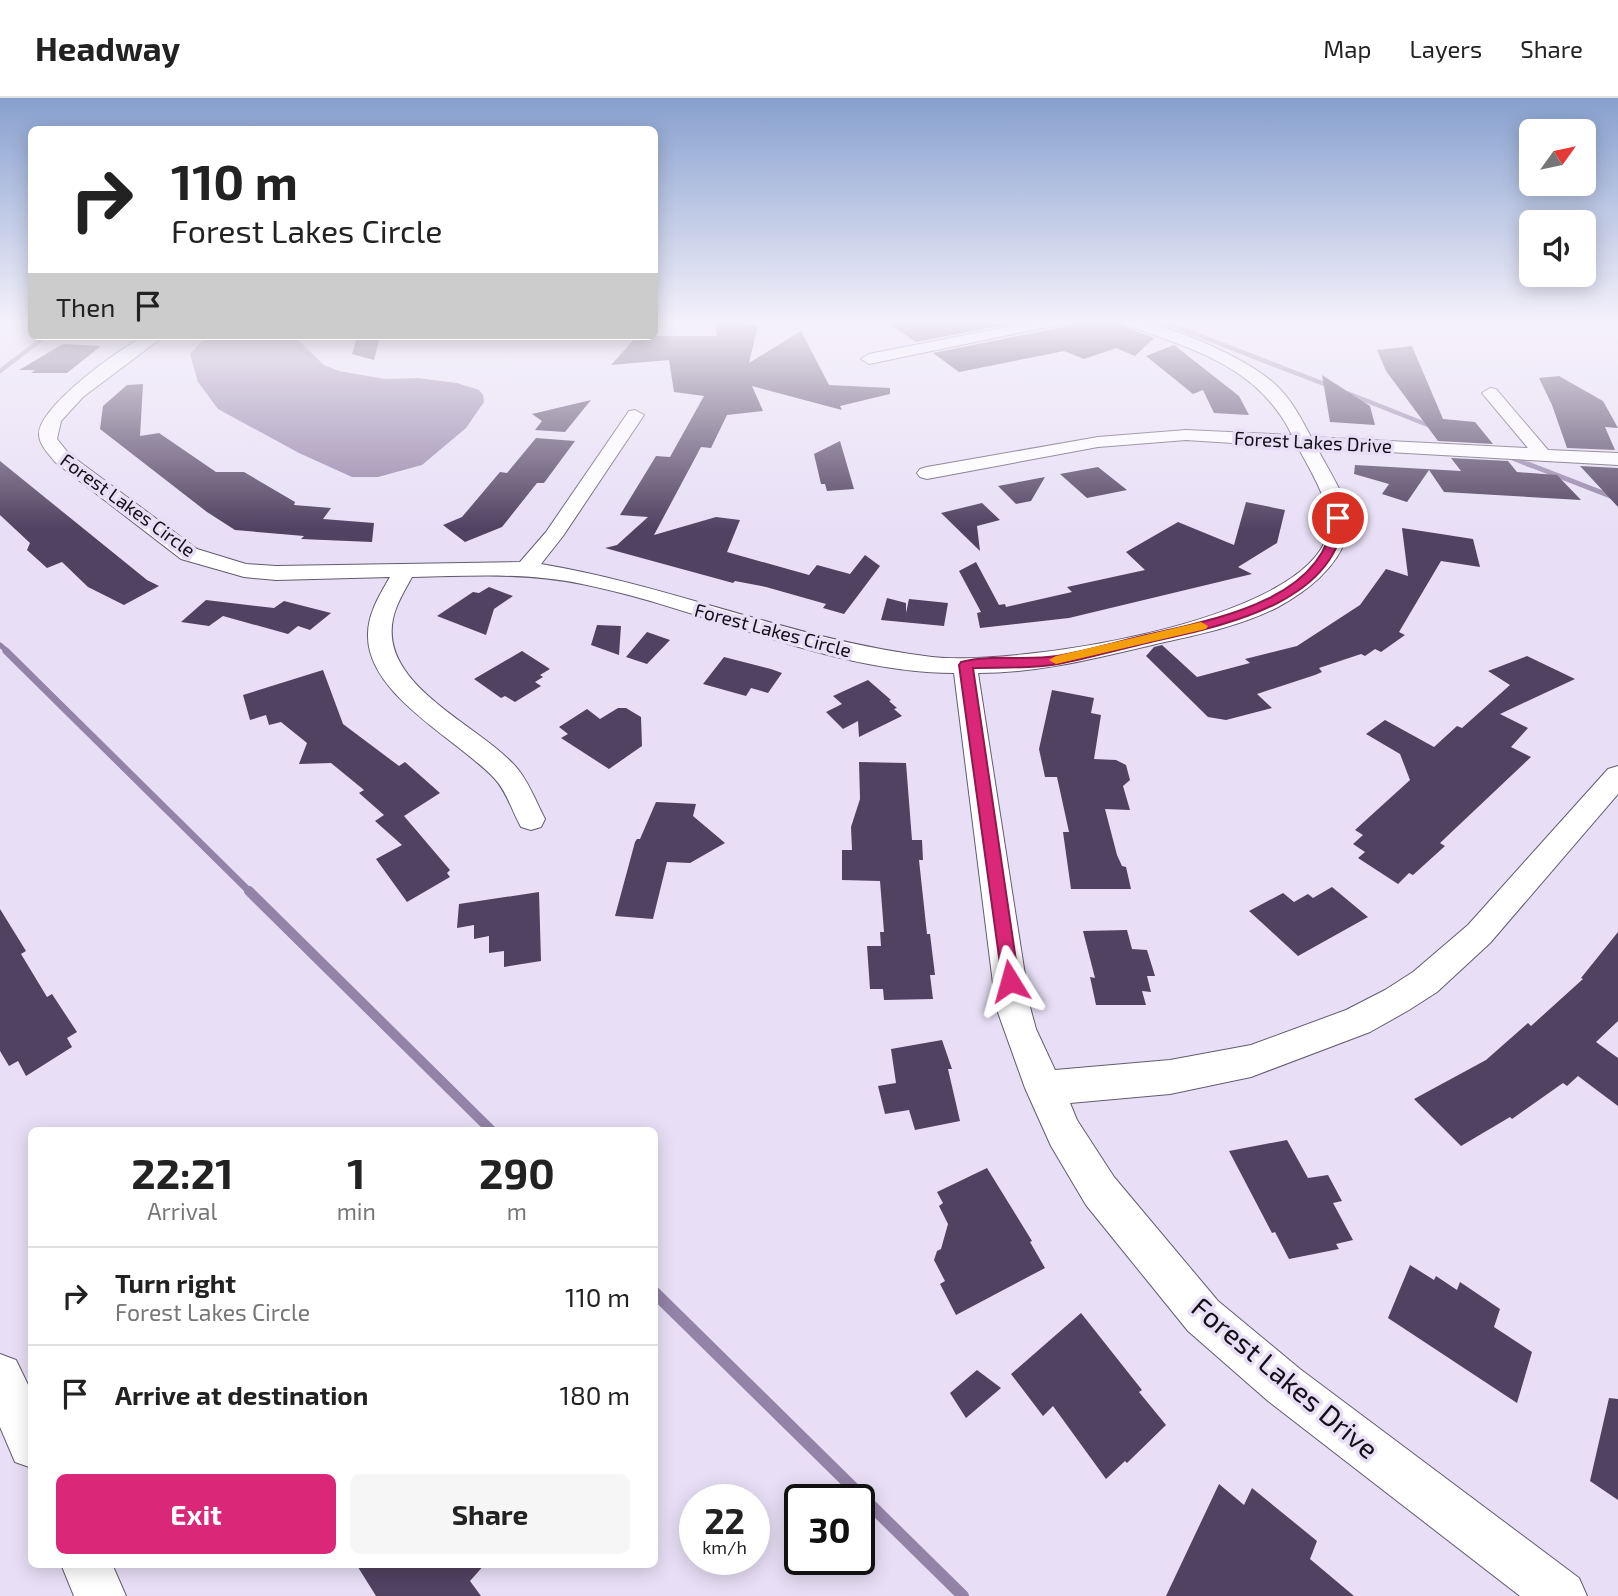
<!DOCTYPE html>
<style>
body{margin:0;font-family:"Exo 2",sans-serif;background:#f6f6f6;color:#222;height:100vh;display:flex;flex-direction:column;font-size:26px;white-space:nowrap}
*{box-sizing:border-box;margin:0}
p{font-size:23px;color:#767676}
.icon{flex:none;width:38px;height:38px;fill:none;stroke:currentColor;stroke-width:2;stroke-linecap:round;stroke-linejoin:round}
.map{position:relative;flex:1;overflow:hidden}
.panel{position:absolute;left:28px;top:1029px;width:630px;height:441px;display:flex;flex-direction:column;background:#fff;border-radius:10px;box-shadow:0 4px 18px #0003}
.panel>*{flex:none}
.guide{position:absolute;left:28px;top:28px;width:630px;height:214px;border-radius:10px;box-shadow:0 4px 18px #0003;background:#fff;color:#222;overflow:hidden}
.needle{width:46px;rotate:57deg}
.buttons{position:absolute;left:1519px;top:21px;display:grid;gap:14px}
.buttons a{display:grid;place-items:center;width:77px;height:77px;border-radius:10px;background:#fff;box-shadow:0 4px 18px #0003;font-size:35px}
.speed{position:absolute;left:679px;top:1386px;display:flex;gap:14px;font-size:35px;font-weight:700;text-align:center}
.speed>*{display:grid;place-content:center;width:91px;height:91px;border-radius:50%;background:#fff;box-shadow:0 4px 18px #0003;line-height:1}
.speed small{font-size:18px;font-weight:400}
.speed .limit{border:4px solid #111;border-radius:10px;background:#fff;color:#111}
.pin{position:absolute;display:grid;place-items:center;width:60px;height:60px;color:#fff;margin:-30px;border:4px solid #fff;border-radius:50%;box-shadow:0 2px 7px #0007}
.me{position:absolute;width:77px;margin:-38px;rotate:352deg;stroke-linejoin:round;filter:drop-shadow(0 0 5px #0008)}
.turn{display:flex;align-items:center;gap:24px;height:147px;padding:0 28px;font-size:32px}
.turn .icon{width:91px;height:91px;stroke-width:2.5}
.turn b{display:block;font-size:49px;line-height:60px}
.then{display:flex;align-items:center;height:66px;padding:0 28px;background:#0003;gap:14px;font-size:26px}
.eta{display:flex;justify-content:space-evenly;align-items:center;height:119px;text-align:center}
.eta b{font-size:42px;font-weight:700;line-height:49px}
.action{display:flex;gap:14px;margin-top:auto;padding:14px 28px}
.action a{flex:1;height:80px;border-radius:10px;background:#db2777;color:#fff;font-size:28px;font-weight:700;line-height:80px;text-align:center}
.action a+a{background:#f6f6f6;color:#222}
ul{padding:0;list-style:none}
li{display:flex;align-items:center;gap:21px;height:98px;padding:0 28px;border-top:2px solid #e0e0e0}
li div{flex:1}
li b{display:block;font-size:26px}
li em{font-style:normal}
header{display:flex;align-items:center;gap:42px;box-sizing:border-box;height:98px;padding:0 35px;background:#fff;border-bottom:2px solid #e0e0e0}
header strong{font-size:33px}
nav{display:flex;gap:38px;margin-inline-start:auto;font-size:24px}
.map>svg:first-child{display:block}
.water{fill:#9383a7}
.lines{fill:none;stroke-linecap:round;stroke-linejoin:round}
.stream-far4{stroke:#9383a7;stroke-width:4.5}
.stream-far3{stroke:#9383a7;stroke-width:5}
.stream-far2{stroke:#9383a7;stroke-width:7}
.stream-far1{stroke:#9383a7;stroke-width:10}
.stream{stroke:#9383a7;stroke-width:12}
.building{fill:#504261}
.minor-casing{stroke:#635b6e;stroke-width:2}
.minor{fill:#fff;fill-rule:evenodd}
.route{fill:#db2777;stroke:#8e194d;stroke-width:2}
.slow{fill:#f59e0b}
.labels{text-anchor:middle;stroke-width:7;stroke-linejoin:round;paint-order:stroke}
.far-street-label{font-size:19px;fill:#120f16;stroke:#e8dff6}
.near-street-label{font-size:28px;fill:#120f16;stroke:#e8dff6}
</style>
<header>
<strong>Headway</strong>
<nav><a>Map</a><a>Layers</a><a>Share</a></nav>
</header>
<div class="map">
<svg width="1618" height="1498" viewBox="0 0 1618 1498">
<rect width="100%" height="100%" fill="#e8dff6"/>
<path class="water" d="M216,238H294L324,267L339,273L385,281L418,280L457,285L479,292L483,297L484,304L466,330L422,367L378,379H352L299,355L218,311L198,284L190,256L202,243Z"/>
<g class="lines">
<path class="stream-far4" d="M1159,222L1332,289
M0,273L46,238
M1347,295L1433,329
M1507,358L1532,368"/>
<path class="stream-far3" d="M1528,366L1618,401
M0,547L8,554"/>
<path class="stream-far2" d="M6,553L250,794"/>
<path class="stream-far1" d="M249,793L491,1032"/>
<path class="stream" d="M654,1194L963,1498"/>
</g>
<path class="building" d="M714,222H749L750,226L758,227L749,265L801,233L829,287L890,290V296L840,308L842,312L752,288L763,313L727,317L711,350L701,349L654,437L716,419L740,422L727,454L809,477L817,467L850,476L865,457L880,468L844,516L823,510L826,506L766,489L735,483L733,485L605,450L617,447L648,419L620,417L656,358L670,359L704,298L674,294L669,262L611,267L637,238H717Z
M883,222H1030L916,244Z
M1071,222H1116L1120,227L1154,240L1135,258L1116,250L1084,261L1064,253L959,274L933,255L1063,229Z
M380,238L374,262L352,256L357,239Z
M63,246L101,248L67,275H31L35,272H19Z
M1174,247L1239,298L1249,317L1214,315L1203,292L1193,296L1146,258Z
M1412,248L1443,321L1475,324L1493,346L1438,343L1386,273L1377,252Z
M1322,277L1370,308L1375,327L1330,324Z
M1559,278L1603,303L1618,330L1605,329L1615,352L1567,350L1552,307L1539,280Z
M143,286L140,338L159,335L216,374H244L295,404L294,407L331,410L323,421L374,425L372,444L301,441L304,438L235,432L207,414L100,331L103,308L127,287Z
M591,302L565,334L535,332L542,323L532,316Z
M536,340L575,343L544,385H537L502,429L465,444L443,427L462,419L500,374L507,375Z
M840,343L854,391L827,393L825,386H821L814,356Z
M1451,360L1508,363L1517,374L1557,377L1581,402L1444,394L1429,372L1407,404L1382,396L1389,386L1354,376L1355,367L1461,373Z
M0,363L147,482L159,488L124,507L88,489L62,464L47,470L27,452L30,445L0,417Z
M1580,368L1618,370V409Z
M1098,369L1127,392L1087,400L1060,376Z
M1045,379L1031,403L1016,406L998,388Z
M1246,404L1285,412L1277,445L1238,469L1252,476L1069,520L980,530L977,515L981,514L959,473L976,464L999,507L1005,506L1006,509L1072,494L1067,489L1145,472L1126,454L1178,424L1234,447Z
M982,405L1000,422L977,428L980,453L941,415Z
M1402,430L1473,441L1480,469L1441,463L1399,534L1405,537L1381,554L1375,551L1365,558L1361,556L1319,570L1322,574L1315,577L1257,596L1272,610L1226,622L1208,619L1146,558L1154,549L1162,547L1197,579L1250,565L1245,561L1297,548L1360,507L1386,471L1408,478Z
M489,489L513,498L494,511L486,537L437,518L473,494L479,495Z
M887,500L906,505V515L909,501L948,505L944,528L881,522Z
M206,502L274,510L284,503L331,515L310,532L298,528L288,536L223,518L209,528L181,524Z
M597,527L621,528L619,557L591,547Z
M647,534L670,542L647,566L626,559Z
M522,553L550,571L540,577L543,579L535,584L541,588L515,604L505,598L501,600L474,581Z
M1527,558L1575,581L1500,616L1528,630L1511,649L1531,659L1440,745L1445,748L1413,777L1409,775L1398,786L1358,760L1365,754L1353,746L1363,737L1355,732L1410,682L1400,656L1366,636L1385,622L1434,649L1457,628L1462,630L1510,587L1488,573Z
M724,559L771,571L782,575L768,595L751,590L746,598L703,586Z
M323,572L343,626L399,668L405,664L440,695L404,718L450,772L447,775L450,779L407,804L376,761L402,747L375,723L384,717L359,695L364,692L331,665L299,666L307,645L281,624L269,627L266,617L250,622L243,597Z
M868,582L891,602L889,603L897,610L894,611L902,618L859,639L858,623L843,631L826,614L842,606L833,598Z
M1052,592L1094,600L1091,615L1101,617L1094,661L1116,662L1126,667L1130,682L1123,688L1130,712L1105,711L1117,757L1122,768L1126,769L1131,791H1071L1063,734H1069L1057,679H1045L1039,651Z
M618,610H626L641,619L642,648L609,671L561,640L568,636L559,629L587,611L600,621Z
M859,664L906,665L912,742H922L923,762H919L927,836H930L935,877H930L933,901L884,902L883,891H870L867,848H881L880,834H884L880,783L842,782V752H852L851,729L860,701Z
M656,704L696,706L693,718L725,745L690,765L667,764L653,821L615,818L635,744L637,741H640Z
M1332,789L1368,819L1298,858L1249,813L1283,795L1294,804L1308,796L1313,800Z
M539,794L541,863L504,869V853L489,855V838L474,841V827L457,830L459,806Z
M0,811L26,853L21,856L47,899L52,896L77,934L67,940L72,949L26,978L18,963L9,968L0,953Z
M1127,832L1132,851L1147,852L1155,878H1147L1151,894L1142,893L1146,907H1096L1090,879L1095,880L1083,833Z
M1618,834V923L1596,944L1618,960V1008L1578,978L1567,988L1563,985L1512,1021L1510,1019L1461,1048L1414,1001L1486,962L1528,925L1531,928L1583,881L1581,880Z
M942,942L952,971H948L960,1023L915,1032L909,1012L885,1016L878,988L896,985L891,951Z
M1287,1042L1308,1080L1328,1077L1342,1103L1333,1105L1353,1142L1336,1146L1339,1151L1289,1161L1275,1134L1272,1135L1229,1053Z
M987,1070L1032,1143L1030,1144L1045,1170L956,1217L940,1186L945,1183L934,1162L937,1153L941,1151L948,1126L939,1108L943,1105L937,1094Z
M1410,1167L1434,1182L1436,1178L1457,1192L1460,1184L1500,1211L1494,1229L1532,1254L1517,1305L1388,1220Z
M1081,1215L1142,1292L1139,1294L1166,1327L1127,1365L1125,1363L1106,1381L1053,1308L1043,1318L1011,1276Z
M977,1272L1001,1290L966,1320L950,1295Z
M1609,1300L1618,1301V1402L1590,1383Z
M1219,1386L1244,1407L1252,1390L1317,1443L1310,1461L1354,1498H1166Z
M356,1466H485L470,1483L481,1498H376Z"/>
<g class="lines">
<g class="minor-casing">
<path id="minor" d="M1042,222H1069L1062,226L869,266L861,261L869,256Z
M1119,222C1158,220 1250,260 1278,289C1292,303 1301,320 1311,339L1528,350L1482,295L1490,290L1496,291L1548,352L1618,355V367L1317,350C1329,374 1356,410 1347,438C1337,470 1306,494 1278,509C1241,528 1197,537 1156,546C1097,560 1040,575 978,575L1030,909L1036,931L1055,972L1170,962L1251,947L1346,912L1385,892L1413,874L1468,827L1608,671L1618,668V696L1490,845L1437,894L1409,912L1370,934L1251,979L1170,996L1070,1005L1077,1022L1114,1079L1218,1203L1300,1271L1579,1480L1587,1498H1520L1268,1303L1188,1233L1086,1107L1051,1048L1025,990L996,909L954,575C829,575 703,510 582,486C525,474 469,478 412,479C407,488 401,498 397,508C366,583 477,624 516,669C529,684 536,704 545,721L541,729L531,732L521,729C512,713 507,694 495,681C459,642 369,598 368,539C367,517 379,498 390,479L276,482L244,479L181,461L55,364C49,356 39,347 39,336C39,309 118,251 142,240C148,237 156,238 164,238L83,299L61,323L57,341L69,356L197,451L246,466L276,468L520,464L546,434L629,313L635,312L644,317L563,438L541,466C673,488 798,543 932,559C1013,568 1300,526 1327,438C1335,409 1310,373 1298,349L1186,342L1098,349L927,381L920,379L917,375L920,371L927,369L1098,339L1186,332L1292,337C1257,266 1190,251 1121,225Z
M0,1256L16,1262L32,1295V1370L15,1364L0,1329Z
M61,1466H112L126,1498H74Z"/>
</g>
<use href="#minor" class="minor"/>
</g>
<linearGradient id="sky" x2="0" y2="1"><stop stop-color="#86a0ce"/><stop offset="0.52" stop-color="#f5f1fb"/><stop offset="1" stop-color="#f5f1fb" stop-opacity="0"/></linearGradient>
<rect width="1618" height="431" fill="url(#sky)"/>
<path class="route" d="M1338,417L1344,420C1336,507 1219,528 1151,544C1120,551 1089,560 1058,566C1030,571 1000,569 973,570L1019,883L1016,888L1010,891L1003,888L959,567L961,564C992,556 1026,563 1057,558C1087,553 1117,544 1146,537C1211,522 1325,503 1333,420Z"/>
<path class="slow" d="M1201,524L1208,528L1206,531L1056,566L1049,562L1056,558Z"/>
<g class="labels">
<g class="far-street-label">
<text transform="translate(1313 344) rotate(3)" y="7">Forest Lakes Drive</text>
<text transform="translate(128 407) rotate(36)" y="7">Forest Lakes Circle</text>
<text transform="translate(773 532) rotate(15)" y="7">Forest Lakes Circle</text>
</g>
<g class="near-street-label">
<text transform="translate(1285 1280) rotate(40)" y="10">Forest Lakes Drive</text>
</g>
</g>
</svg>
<div class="buttons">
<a><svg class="needle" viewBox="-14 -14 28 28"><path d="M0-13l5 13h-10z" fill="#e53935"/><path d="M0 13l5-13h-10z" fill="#767676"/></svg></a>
<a><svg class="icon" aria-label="sound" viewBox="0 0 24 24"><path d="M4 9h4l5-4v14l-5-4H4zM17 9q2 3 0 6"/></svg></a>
</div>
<div class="speed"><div>22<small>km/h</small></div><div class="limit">30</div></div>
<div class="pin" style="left:1338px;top:420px;background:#d93025"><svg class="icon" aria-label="arrive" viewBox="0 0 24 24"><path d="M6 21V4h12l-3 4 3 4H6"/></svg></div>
<svg class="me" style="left:1010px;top:883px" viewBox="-20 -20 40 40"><path d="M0-17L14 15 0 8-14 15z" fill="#db2777" stroke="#fff" stroke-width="4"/></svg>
<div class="guide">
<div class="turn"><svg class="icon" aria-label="right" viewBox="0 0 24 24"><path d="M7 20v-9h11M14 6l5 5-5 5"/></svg><div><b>110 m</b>Forest Lakes Circle</div></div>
<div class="then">Then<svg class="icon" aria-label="arrive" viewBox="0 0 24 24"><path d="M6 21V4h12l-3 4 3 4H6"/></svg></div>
</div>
<section class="panel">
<div class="eta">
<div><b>22:21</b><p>Arrival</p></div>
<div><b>1</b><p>min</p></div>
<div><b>290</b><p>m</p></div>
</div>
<ul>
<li><svg class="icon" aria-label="right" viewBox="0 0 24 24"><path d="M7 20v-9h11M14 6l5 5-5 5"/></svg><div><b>Turn right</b><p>Forest Lakes Circle</p></div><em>110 m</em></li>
<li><svg class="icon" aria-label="arrive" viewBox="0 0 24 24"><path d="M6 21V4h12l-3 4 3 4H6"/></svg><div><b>Arrive at destination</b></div><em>180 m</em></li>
</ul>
<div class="action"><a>Exit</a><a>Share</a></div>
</section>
</div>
